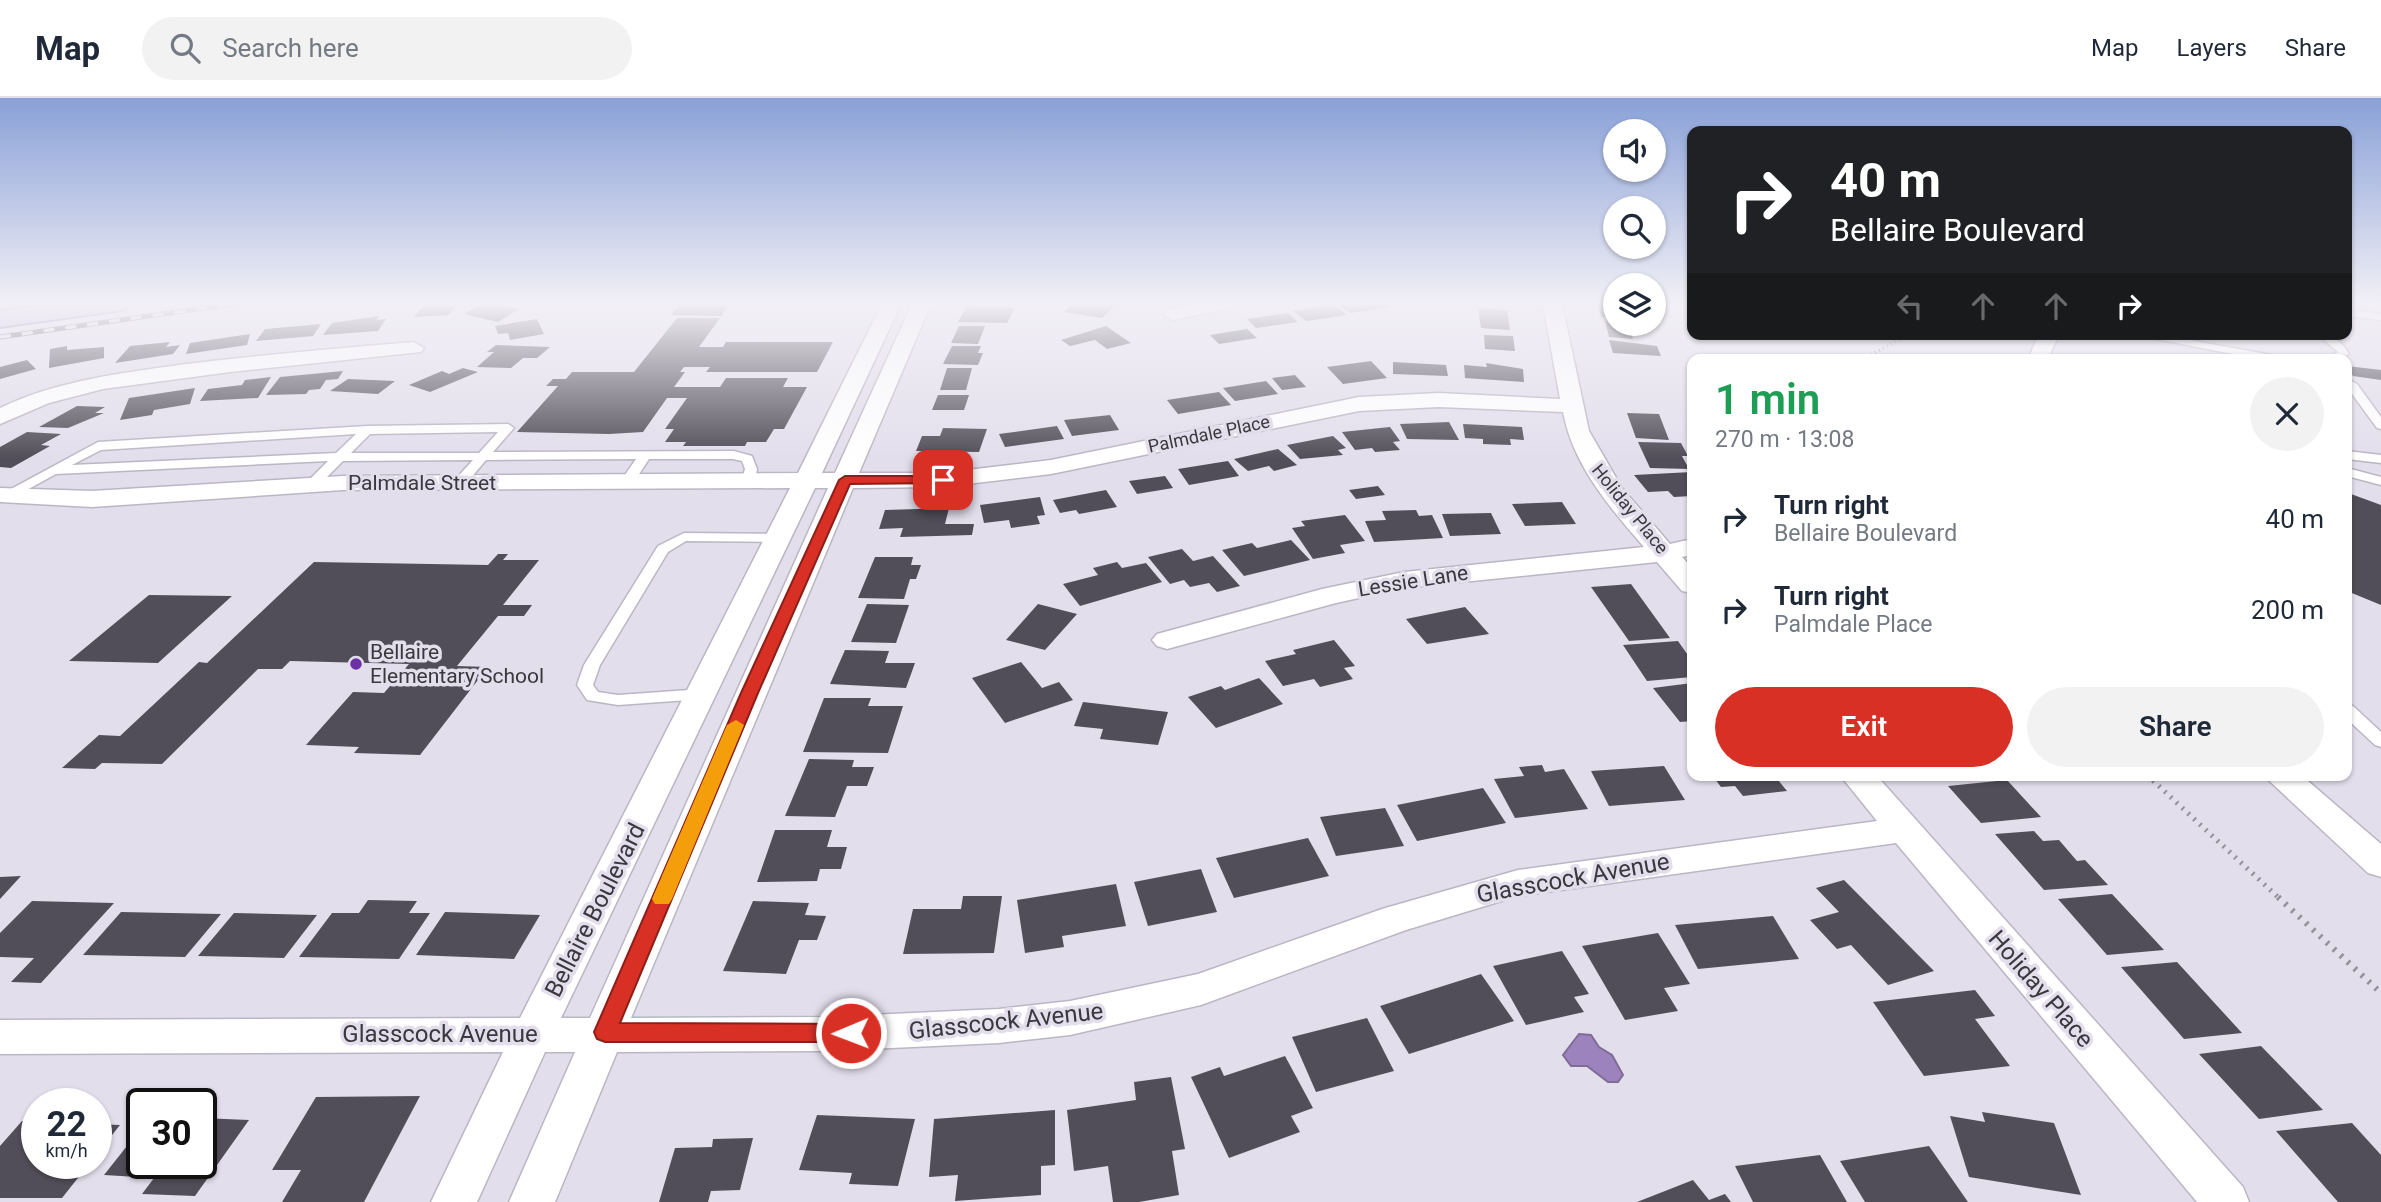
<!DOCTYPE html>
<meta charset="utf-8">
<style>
body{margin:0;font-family:Roboto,sans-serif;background:#f2f2f3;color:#1f2937;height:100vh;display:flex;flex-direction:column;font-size:26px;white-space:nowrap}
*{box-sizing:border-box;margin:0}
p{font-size:23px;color:#747a83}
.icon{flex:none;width:38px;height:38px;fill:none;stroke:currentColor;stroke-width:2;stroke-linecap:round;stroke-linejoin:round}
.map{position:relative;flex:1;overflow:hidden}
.drawer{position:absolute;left:1687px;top:256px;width:665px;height:427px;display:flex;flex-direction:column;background:#fff;border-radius:14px;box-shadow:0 2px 5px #0004}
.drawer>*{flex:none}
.banner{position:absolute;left:1687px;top:28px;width:665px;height:214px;border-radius:14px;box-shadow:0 2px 5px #0004;background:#202124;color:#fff;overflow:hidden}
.buttons{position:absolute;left:1603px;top:21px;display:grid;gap:14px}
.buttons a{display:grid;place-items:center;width:63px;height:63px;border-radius:50%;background:#fff;box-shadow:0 2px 5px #0004;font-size:35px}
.speed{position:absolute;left:21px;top:990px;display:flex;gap:14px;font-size:35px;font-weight:700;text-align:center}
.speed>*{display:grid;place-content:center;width:91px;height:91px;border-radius:50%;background:#fff;box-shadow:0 2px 5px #0004;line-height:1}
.speed small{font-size:18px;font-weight:400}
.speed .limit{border:4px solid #111;border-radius:10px;background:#fff;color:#111}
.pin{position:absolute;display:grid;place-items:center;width:60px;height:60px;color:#fff;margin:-30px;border-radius:14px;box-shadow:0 4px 10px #0006}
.me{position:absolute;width:77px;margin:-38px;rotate:269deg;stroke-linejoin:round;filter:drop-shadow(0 0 5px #0008)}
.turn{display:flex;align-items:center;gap:24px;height:147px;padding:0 28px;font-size:32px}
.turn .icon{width:91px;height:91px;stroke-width:2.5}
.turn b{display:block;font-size:49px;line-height:60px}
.lanes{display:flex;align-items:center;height:66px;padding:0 28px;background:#0003;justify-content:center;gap:35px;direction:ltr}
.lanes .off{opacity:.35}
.round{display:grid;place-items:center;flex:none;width:74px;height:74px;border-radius:37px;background:#f2f2f3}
.summary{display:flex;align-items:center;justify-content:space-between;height:119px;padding:0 28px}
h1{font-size:42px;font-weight:600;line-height:52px;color:#1e9e55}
.cta{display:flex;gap:14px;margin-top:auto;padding:14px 28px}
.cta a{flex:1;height:80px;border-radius:42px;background:#d93025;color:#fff;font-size:28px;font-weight:600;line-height:80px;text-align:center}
.cta a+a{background:#f2f2f3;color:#1f2937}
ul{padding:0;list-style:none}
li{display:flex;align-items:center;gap:21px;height:91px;padding:0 28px}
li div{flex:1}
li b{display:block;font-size:26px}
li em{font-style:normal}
header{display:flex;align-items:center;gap:42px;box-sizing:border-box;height:98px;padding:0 35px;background:#fff;border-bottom:2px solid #e0e1e3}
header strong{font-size:33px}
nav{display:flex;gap:38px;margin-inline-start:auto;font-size:24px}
.search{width:490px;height:63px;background:#f2f2f3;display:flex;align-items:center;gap:18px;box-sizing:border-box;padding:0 24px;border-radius:38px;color:#747a83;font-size:26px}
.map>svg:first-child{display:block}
.water{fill:#9c83bd;stroke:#7f6c97;stroke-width:2}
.building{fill:#524e59}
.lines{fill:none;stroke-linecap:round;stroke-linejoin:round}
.service-casing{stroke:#bbb6c3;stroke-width:3}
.minor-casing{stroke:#bbb6c3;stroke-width:3}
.primary-casing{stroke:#7c6699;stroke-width:4}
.path-far2{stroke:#94919a;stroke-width:3.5;stroke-dasharray:1 3.5;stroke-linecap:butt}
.path-far1{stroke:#94919a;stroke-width:5;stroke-dasharray:2 6;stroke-linecap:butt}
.path{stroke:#94919a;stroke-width:6;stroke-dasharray:2.5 7;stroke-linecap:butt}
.service{fill:#fff;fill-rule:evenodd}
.minor{fill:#fff;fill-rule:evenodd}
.primary{fill:#c6b2e0;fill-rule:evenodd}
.rail-casing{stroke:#58565d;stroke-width:5}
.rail{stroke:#e3deec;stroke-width:3.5;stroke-dasharray:11;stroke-linecap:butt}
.route{fill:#d93025;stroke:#8d1f18;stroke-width:2}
.slow{fill:#f59e0b}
.poi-dot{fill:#6d31a7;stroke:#e3deec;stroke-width:2.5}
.labels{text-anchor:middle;stroke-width:7;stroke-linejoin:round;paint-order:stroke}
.far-street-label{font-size:18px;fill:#3a383d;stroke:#e3deec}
.street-label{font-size:21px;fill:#3a383d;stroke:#e3deec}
.poi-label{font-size:21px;fill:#3a383d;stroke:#e3deec;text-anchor:start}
.near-street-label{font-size:24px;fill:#3a383d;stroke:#e3deec}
</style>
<header>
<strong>Map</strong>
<div class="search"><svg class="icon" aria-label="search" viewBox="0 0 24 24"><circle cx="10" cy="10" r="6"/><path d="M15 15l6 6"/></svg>Search here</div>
<nav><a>Map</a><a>Layers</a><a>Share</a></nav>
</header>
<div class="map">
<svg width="2381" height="1104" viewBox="0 0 2381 1104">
<rect width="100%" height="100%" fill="#e3deec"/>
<path class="water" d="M1579,936L1591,937L1599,949L1612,957L1623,977L1618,984H1608L1587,968H1571L1563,957Z"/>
<path class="building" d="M482,206H491L519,211L498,224L464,216Z
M680,206H730L721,218L671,217Z
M1072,206H1116L1102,220L1064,214Z
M1332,206L1347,217L1306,223L1293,213Z
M1338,206H1386L1389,209L1350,215Z
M1598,206H1615V220L1601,219Z
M457,207L448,217L414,219L423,208Z
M967,208L1015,210L1007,225L958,224Z
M1478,210L1507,212L1510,232L1481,230Z
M1288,215L1298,224L1256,230L1247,221Z
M379,218L376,222L386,221L378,233L323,237L332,225Z
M677,220H720L699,249H723L726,244H833L817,274H706L710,269H684L680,274H685L674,289H720L726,280H788L783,289H807L784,331H774L766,344H747L745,348H683L686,344H665L674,331H665L687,300H667L643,334L609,336L517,334L558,288H546L553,281H566L572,274H634Z
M537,221L544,236L510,242L508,235L498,236L495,228Z
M1605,223L1640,226L1643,235H1631L1633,241L1609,239Z
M321,226L313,238L256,243L265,231Z
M959,228H985L978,246L951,245Z
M1106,228L1131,245L1107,251L1095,242L1070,248L1061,242Z
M1247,231L1257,240L1219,246L1210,237Z
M250,236L247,247L186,256L190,245Z
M1484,237L1513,238L1515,253L1485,251Z
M1609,242L1657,248L1661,258L1613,255Z
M170,244L166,249L180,247L173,256L115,265L130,248Z
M496,247L550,249L537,260H523L511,270L477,269L494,254H487Z
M67,248V252L104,249V260L49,270L50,251Z
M952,248H981L978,255H983L978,267L943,266Z
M27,262L36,271L0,281V269Z
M1371,263L1387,280L1343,286L1327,269Z
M1393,264L1446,267L1448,278L1393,276Z
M1486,265L1523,271L1524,284L1465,280L1464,267L1487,269Z
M2347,268L2381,272V282L2353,278Z
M463,270L478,274L430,294L409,287L442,273L449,276Z
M947,270H972L966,292H940Z
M343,273L338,281L326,282L320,291L309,292L306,296L266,297L280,279Z
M1295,277L1306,289L1282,292L1272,280Z
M271,279L258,300L200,303L208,291L242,287L245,282Z
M348,281L395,283L378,296L330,293Z
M1266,283L1278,296L1235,303L1223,290Z
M195,290L190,306L154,312L152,317L120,322L129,300Z
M1219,294L1231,307L1178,316L1167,302Z
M938,297H969L964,312H932Z
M77,308L105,309L95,315H104L68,330L39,329Z
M1627,315L1659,316L1669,342L1636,340Z
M1110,317L1119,332L1072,338L1064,322Z
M1449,324L1459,342L1407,341L1400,326Z
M1463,326L1522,329L1524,342L1510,341L1511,347L1483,346V341L1465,340Z
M1057,328L1064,341L1005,349L999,336Z
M1390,329L1400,343L1393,344L1400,352L1375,354L1372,350L1355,352L1342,334Z
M943,330L987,331L979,354L916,353L922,338H940Z
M27,334L61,336L41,347L50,348L11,370L0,369V349Z
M1333,338L1346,350L1338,352L1343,357L1300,361L1287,347Z
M1638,344L1681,345L1688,358H1682L1689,371L1650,370Z
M1278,351L1297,367L1274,373L1269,368L1248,373L1234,361Z
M1228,363L1239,378L1189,387L1178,371Z
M1692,374V398L1674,399L1668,393L1648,394L1634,377Z
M1165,378L1173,390L1137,396L1129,383Z
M1378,388L1385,397L1356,401L1349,392Z
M1106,392L1117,409L1079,416L1076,412L1060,415L1053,402Z
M2351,396L2381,407V507L2347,493V398Z
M1040,399L1045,417L1037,418L1040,426L1011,430L1009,422L984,425L980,407Z
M1562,404L1576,426L1525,428L1512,406Z
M949,410L945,426H974L972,437L900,439L903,430L879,431L885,412Z
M1416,412L1419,418L1432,417L1443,440L1374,444L1365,423L1386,422L1382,413Z
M1491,415L1501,436L1450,438L1442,416Z
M1345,417L1365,443L1340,447L1345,455L1313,461L1292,430L1305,428L1301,423Z
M1291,442L1310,462L1244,478L1222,452L1252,445L1257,450Z
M1182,451L1193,463L1213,458L1240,488L1217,494L1209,485L1190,489L1184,482L1170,486L1148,459Z
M498,456H508L503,462H539L503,507H532L524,518H498L457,568L488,569L420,657L354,655L359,649L306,647L353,594L384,595L409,566L290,563L282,571H258L162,666L102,665L95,671L62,670L99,637L120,638L199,564L207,565L314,464L488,467Z
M875,459H913L911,467H921L916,481H910L904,501L858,500Z
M1117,464L1122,470L1146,465L1162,484L1080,508L1063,486L1098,477L1093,470Z
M1631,486L1670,540L1629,543L1591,489Z
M149,497L232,498L158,565L69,563Z
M867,506L909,507L896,545L851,544Z
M1038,506L1077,516L1045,552L1006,542Z
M1465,509L1489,536L1427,546L1406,521Z
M1334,542L1355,568L1344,570L1353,581L1320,589L1314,581L1283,588L1265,563L1296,556L1293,552Z
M1678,543L1692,563V579L1647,583L1623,547Z
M845,552L889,553L885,565H915L906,590L830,586Z
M1021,564L1042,590L1059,584L1073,602L1005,625L972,580Z
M1259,580L1283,606L1216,630L1188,599L1221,588L1225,592Z
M1692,585V623L1680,624L1653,590Z
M824,600H871L868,608H903L888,655L803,654Z
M1083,604L1168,614L1158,647L1100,641L1103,631L1074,628Z
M809,661L854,662L852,669H874L867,688H847L835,719L785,718Z
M1542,667L1545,674L1564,671L1588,711L1515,720L1494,681L1524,678L1519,669Z
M1664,668L1685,702L1609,708L1591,673Z
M1712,677H1774L1787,693L1743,698L1735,688L1721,689Z
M2007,682L2041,719L1981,725L1948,688Z
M1483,690L1506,725L1417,743L1397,707Z
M1385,710L1404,748L1336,758L1320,719Z
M775,732H832L827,749H847L841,771H820L817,783L757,784Z
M2034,733L2043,743L2059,742L2077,763L2085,762L2108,787L2044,792L1995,736Z
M1308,740L1329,778L1234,800L1216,760Z
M1201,771L1217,814L1148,828L1134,784Z
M21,778L0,801V779Z
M1844,782L1934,873L1888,887L1851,847L1837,851L1810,822L1839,814L1816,790Z
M1116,786L1126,828L1062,838L1064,849L1025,855L1017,802Z
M2112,796L2164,852L2107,857L2058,801Z
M963,798H1002L994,855L903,856L913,811H961Z
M368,802L417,803L409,815H430L399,861L299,859L332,815H359Z
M32,803L114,805L41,885L11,884L34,860L0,859V835Z
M753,803L809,805L805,817L826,818L817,842H799L786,876L723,873Z
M121,814L221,816L185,859L83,857Z
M445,814L540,817L514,861L416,857Z
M234,815L317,817L284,860L198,858Z
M1773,818L1799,861L1698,871L1675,827Z
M1658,835L1690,886L1664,890L1678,913L1625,922L1582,848Z
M1562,853L1589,896L1574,899L1584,914L1526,927L1493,868Z
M2177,864L2242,935L2184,941L2121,869Z
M1481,876L1514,923L1409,956L1380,908Z
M1975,892L1995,918L1975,921L2010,968L1924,978L1873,904Z
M1367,920L1394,973L1316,994L1292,939Z
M2261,948L2323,1012L2259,1021L2199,956Z
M1285,958L1313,1010L1291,1018L1300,1034L1229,1060L1191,979L1220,969L1224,978Z
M1171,979L1185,1051L1172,1053L1179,1097L1139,1104H1113L1108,1068L1074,1073L1067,1012L1136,1002L1134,984Z
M420,998L364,1104H282L301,1072H272L316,999Z
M1055,1012V1067L1041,1068V1097L955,1103L958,1077L929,1079L934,1021Z
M1982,1014L2054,1025L2081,1097L1969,1079L1950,1018L1985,1024Z
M817,1017L915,1021L898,1088L849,1086L852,1075L799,1072Z
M201,1020L249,1022L195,1098L142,1096L154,1080L104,1077L142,1029V1066H201Z
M22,1023H37V1066H89L62,1100H0V1048Z
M2352,1025L2381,1057V1104H2338L2276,1033Z
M96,1026L120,1027L96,1057Z
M753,1040L740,1092L711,1093L708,1104H659L675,1050L712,1049L713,1041Z
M1929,1048L1968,1104H1865L1840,1063Z
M1820,1057L1847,1104H1753L1735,1068Z
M1693,1082L1709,1102L1725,1096L1731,1104H1637Z"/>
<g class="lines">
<g class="service-casing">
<path id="service" d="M2347,212L2381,216V222L2347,218Z
M2132,236H2156L2277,258L2282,261H2257Z
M2317,236C2332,236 2342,243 2349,256L2341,261H2324L2338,254Z
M2347,281L2357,286L2381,319V331L2377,330L2347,289Z
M508,326L514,330L493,354L734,353L752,358L757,371L755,384L748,388L741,384L745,371L742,363L733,361H649L632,387L627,388L620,384L636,361L486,362L464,388L459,389L452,385L473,362L343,363L316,390L311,391L304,387L328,363L56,376L12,400L7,401L0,397L98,344L367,328ZM498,334L479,355H351L370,336ZM356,336L336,355L72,367L101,352Z
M2347,353L2381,357V365L2347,361Z
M2347,370L2381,379V387L2347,378Z
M684,435L779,436L786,440L779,444L686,443L668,454L600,567L593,587L598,594L618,597L703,591L711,596L703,601L618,607L587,602L577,587L584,567L658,448Z
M2347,607L2353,608L2381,634V649L2375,647L2347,621Z"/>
</g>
<g class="minor-casing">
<path id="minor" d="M882,206H901L822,375H835L912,206H931L859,375H942L1051,362L1359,299L1439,295L1560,301L1543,206H1562L1589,333L1622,390L1670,446L1692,441V457L1682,459L1692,470V495L1682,493L1657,464L1404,490L1336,505L1167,551L1157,548L1152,542L1157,536L1322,491L1404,474L1644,449C1610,410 1573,367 1563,314L1439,309L1359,313L1051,376L942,389L853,390L631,920L826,919L999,911L1070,903L1198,876L1382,811L1518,772L1877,723L1840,677H1876L2243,1089L2249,1104H2197L1896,745L1518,798L1406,832L1201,907L1070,937L999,945L826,953L617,954L555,1104H509L575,954H545L477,1104H431L503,954L0,956V922L520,920L790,390L343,392L92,409L0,404V390L92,393L343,378L798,375ZM815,390H828L590,920H561Z
M1193,206H1234L1232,210L1173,222L1163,216L1166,212Z
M2039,236H2059L2048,261H2028Z
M414,244L424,250L421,254L230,274L103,291L49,305L0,326V310C58,282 123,275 186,266C262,257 338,250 414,244Z
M2263,677H2301L2381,746V779L2368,775Z"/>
</g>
<g class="primary-casing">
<path id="primary" d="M55,206H128L125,211L116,213L0,229V213Z"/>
</g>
<path class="path-far2" d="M1863,261L1910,236"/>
<path class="path-far1" d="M2147,677L2280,801"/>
<path class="path" d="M2278,799L2381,895"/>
<use href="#service" class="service"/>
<use href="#minor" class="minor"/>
<use href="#primary" class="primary"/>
<g class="rail-casing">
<path id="rail" d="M0,239L234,206"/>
</g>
<use href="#rail" class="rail"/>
</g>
<linearGradient id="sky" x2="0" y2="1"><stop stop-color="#89a0d7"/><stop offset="0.57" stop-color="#f2f0f6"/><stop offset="1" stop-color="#f2f0f6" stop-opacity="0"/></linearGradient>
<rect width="2381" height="361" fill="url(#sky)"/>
<path class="route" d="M943,378L949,382L947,385L850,386L758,595L620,925L851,926L859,929L862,935L859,942L851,944H605L597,941L594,934L741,595L839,382L845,378Z"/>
<path class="slow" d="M736,622L744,627L672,801L669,806H655L652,801L727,627Z"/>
<circle class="poi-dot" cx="356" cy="566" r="7"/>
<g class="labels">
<g class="far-street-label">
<text transform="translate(1209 336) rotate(-12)" y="6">Palmdale Place</text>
<text transform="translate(1630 411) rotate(51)" y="6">Holiday Place</text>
</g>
<g class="street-label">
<text x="422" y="392">Palmdale Street</text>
<text transform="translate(1413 483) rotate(-9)" y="7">Lessie Lane</text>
</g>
<g class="poi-label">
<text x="370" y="561">Bellaire<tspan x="370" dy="24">Elementary School</tspan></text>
</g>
<g class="near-street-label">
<text transform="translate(1573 780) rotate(-10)" y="8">Glasscock Avenue</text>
<text transform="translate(595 812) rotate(-63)" y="8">Bellaire Boulevard</text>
<text transform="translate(2041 891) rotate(49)" y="8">Holiday Place</text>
<text transform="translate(1006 923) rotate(-6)" y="8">Glasscock Avenue</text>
<text x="440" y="944">Glasscock Avenue</text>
</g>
</g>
</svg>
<div class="buttons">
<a><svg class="icon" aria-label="sound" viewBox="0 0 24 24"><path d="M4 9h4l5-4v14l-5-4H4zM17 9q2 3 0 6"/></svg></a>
<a><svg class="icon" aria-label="search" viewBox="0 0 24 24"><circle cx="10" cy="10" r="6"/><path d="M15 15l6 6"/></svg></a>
<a><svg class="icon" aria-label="layers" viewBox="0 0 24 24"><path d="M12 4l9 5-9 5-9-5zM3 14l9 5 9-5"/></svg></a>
</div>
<div class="speed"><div>22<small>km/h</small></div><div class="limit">30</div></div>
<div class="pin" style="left:943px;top:382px;background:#d93025"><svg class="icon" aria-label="arrive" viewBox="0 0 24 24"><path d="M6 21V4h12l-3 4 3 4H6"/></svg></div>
<svg class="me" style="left:851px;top:935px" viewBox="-20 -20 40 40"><circle r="17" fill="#d93025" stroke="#fff" stroke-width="3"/><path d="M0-11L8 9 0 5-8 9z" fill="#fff"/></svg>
<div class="banner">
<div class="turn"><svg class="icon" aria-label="right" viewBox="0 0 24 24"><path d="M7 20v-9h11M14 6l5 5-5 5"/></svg><div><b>40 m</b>Bellaire Boulevard</div></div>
<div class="lanes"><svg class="icon off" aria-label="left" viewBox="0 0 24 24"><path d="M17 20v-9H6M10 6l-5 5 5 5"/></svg><svg class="icon off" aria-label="ahead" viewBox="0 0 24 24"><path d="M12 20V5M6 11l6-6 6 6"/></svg><svg class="icon off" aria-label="ahead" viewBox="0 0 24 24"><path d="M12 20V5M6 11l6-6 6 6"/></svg><svg class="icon" aria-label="right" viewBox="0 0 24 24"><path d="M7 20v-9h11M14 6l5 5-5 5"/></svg></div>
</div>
<section class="drawer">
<div class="summary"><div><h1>1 min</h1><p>270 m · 13:08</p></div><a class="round"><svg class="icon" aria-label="close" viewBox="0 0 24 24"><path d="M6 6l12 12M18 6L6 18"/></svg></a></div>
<ul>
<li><svg class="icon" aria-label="right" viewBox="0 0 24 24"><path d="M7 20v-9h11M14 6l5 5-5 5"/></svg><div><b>Turn right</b><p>Bellaire Boulevard</p></div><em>40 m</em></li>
<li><svg class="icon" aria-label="right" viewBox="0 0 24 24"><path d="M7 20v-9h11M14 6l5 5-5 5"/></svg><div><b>Turn right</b><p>Palmdale Place</p></div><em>200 m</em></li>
</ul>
<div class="cta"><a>Exit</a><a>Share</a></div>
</section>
</div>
